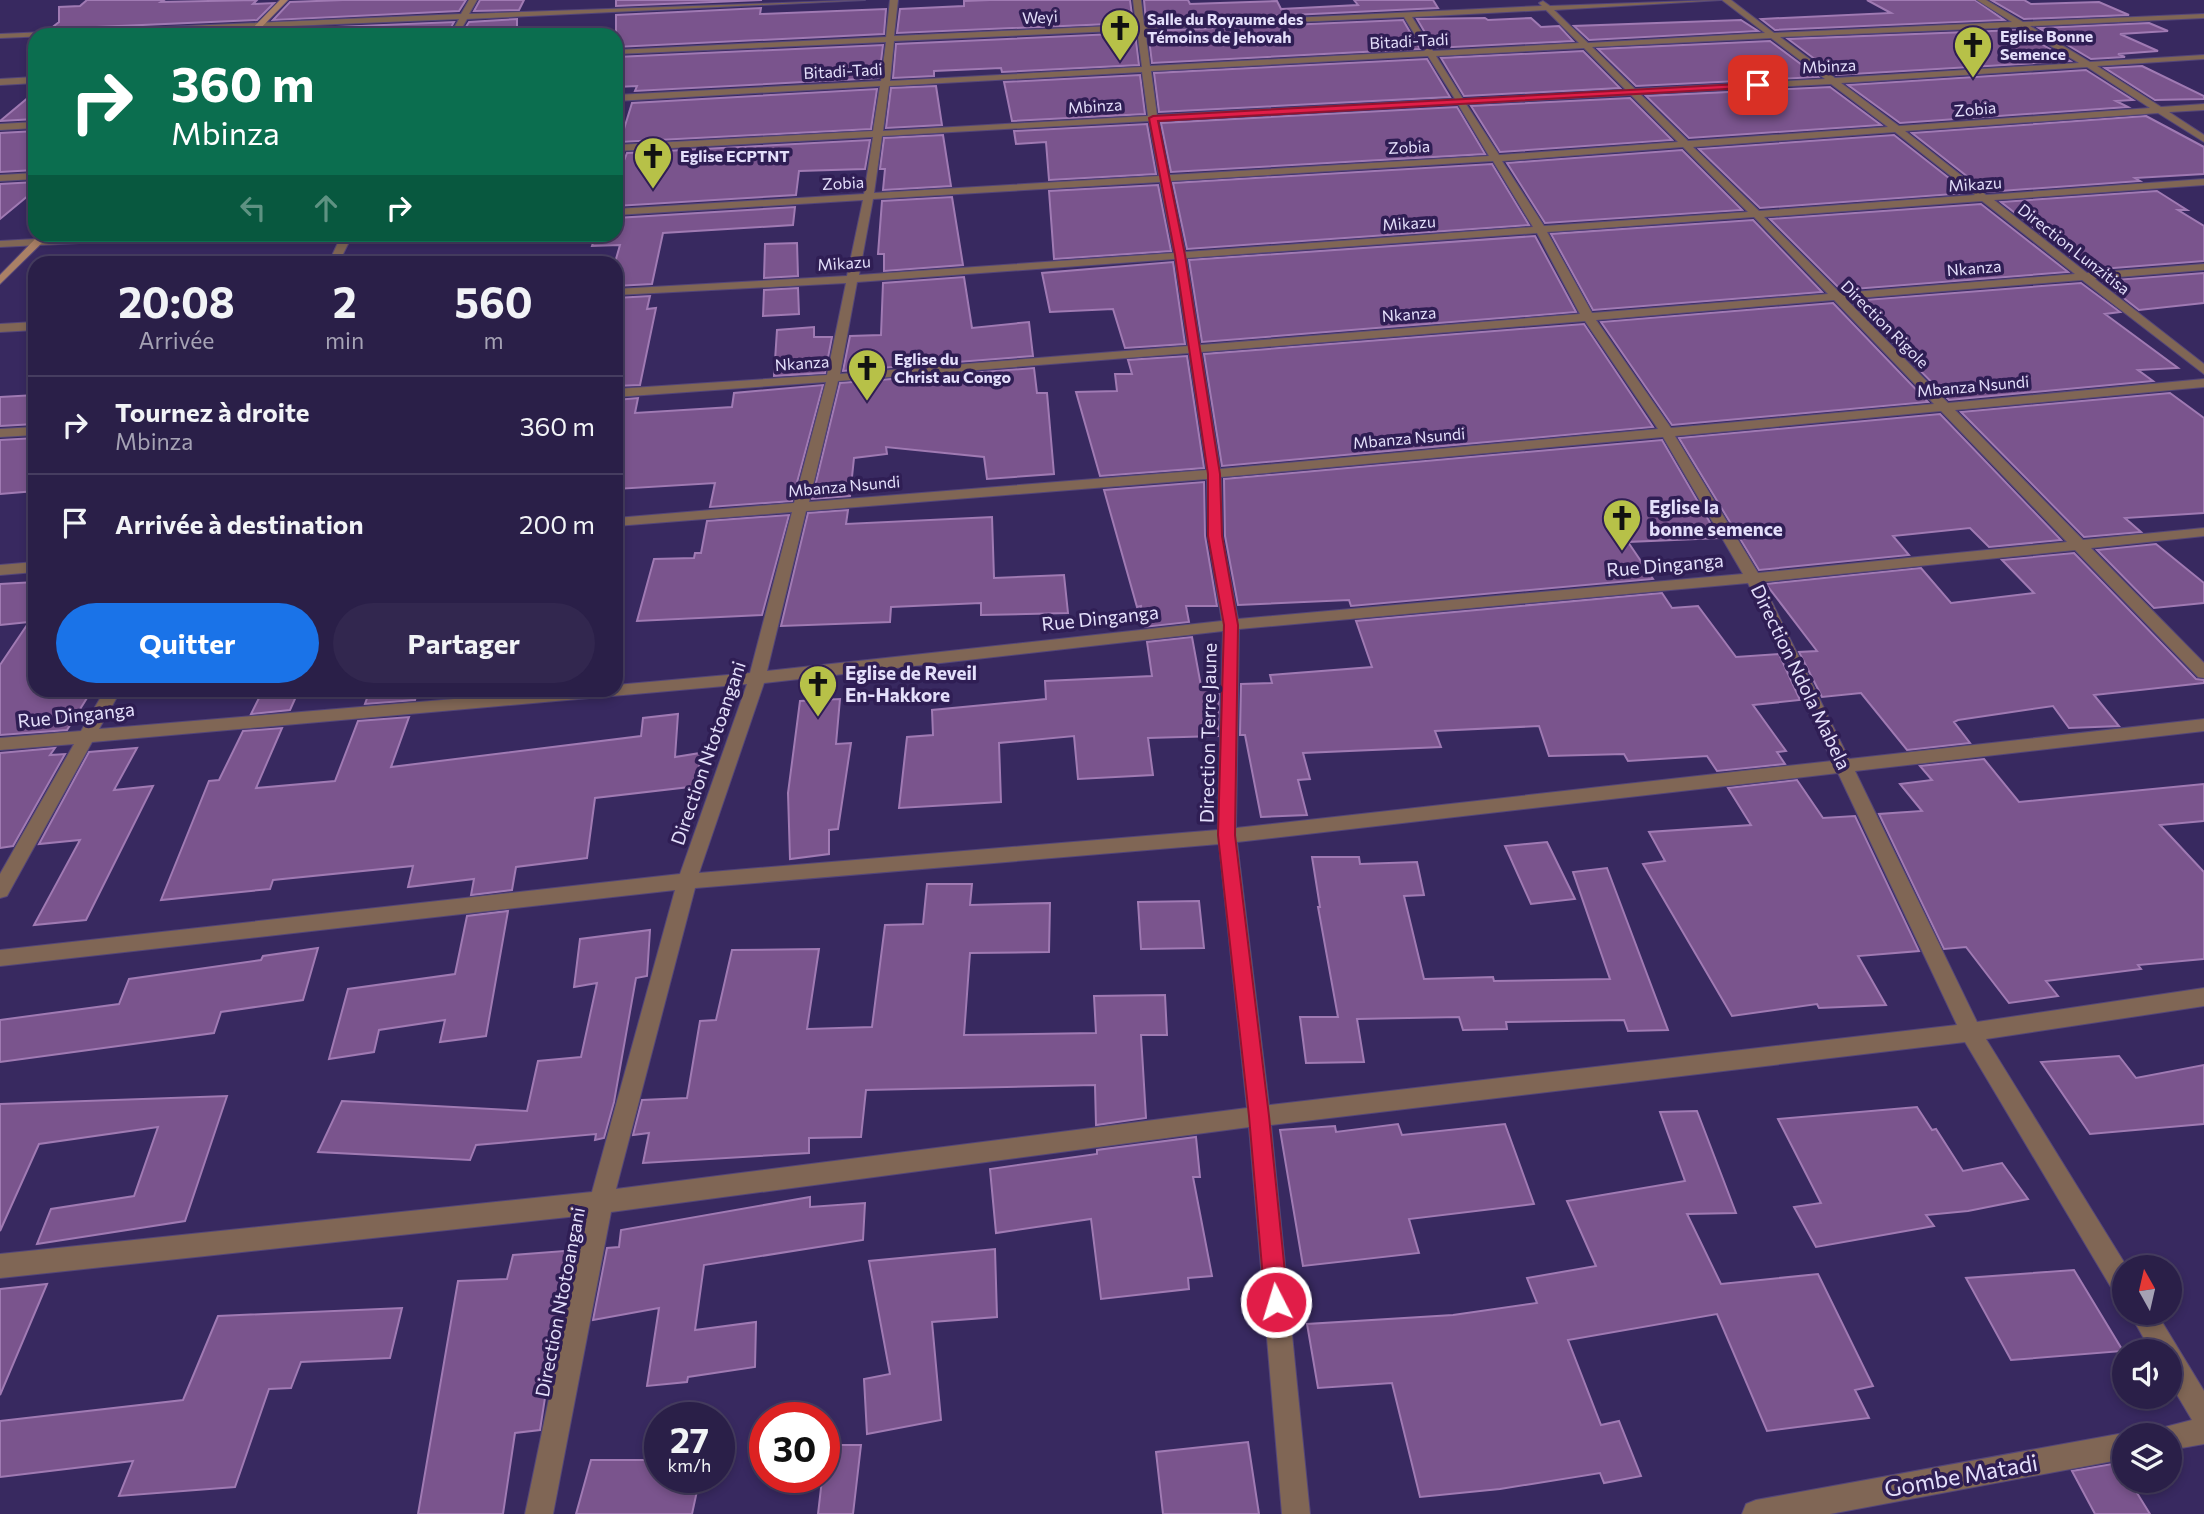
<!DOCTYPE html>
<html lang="fr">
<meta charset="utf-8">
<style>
body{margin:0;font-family:Commissioner,sans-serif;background:#32274f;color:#f1f3f6;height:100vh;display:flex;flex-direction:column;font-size:26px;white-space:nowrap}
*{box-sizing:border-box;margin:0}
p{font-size:23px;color:#a5a2b4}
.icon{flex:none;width:38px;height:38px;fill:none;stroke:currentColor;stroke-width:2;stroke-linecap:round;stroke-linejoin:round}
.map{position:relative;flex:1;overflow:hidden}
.drawer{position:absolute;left:28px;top:256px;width:595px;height:441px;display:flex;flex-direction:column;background:#2a1f48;border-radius:21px;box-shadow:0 4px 10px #0003,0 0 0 2px #463d60}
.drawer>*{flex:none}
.banner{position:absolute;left:28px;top:28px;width:595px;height:214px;border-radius:21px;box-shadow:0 4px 10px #0003,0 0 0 2px #463d60;background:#0b6e4f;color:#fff;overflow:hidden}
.needle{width:46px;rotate:352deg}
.tools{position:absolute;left:2112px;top:1255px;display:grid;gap:14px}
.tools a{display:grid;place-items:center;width:70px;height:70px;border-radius:50%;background:#2a1f48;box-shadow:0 4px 10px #0003,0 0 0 2px #463d60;font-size:35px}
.speed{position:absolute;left:644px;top:1402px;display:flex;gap:14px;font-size:35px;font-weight:700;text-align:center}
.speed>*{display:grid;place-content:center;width:91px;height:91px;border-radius:50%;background:#2a1f48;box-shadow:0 4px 10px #0003,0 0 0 2px #463d60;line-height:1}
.speed small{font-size:18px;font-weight:400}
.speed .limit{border:10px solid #d22;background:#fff;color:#111}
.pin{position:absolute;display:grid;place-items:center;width:60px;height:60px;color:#fff;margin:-30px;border-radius:14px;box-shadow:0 4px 10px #0006}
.me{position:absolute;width:77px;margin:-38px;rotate:355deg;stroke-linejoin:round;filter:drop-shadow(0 0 5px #0008)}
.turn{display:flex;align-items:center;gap:24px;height:147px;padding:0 28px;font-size:32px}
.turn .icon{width:91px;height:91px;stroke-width:2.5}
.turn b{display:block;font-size:49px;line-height:60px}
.lanes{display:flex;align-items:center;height:66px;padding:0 28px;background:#0003;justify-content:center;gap:35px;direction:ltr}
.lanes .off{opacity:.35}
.eta{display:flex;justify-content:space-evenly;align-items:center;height:119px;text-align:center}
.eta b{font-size:42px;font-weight:700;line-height:49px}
.button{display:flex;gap:14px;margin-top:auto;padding:14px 28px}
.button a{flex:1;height:80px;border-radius:42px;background:#1a73e8;color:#fff;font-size:28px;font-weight:700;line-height:80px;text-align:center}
.button a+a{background:#32274f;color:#f1f3f6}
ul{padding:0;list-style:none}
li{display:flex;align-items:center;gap:21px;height:98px;padding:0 28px;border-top:2px solid #463d60}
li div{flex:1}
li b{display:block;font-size:26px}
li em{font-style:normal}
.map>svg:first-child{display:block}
.building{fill:#7a548d;stroke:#a07ab3;stroke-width:2}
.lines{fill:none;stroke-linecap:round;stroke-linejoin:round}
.street-casing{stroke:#544679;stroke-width:2}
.secondary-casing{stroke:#544679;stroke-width:2}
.street{fill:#806655;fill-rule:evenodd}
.secondary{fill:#aa8066;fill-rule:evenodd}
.route{fill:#e11d48;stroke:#92132f;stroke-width:2}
.labels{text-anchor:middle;stroke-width:7;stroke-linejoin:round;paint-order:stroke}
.far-street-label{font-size:16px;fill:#e4dffb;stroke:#2f1e54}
.far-poi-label{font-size:16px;font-weight:bold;fill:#e4dffb;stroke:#2f1e54;text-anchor:start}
.poi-label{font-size:19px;font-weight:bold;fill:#e4dffb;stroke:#2f1e54;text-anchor:start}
.street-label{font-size:19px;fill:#e4dffb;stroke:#2f1e54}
.near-street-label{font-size:23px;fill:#e4dffb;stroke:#2f1e54}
</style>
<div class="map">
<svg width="2204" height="1514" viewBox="0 0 2204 1514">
<rect width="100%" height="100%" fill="#382960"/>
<path class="building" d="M87,0H164L161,2L257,0L253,4L274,3L257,20L50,29L59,22V7L80,6Z
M343,0H466L459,11L273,20L290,2Z
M480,0H524L519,10L474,11Z
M616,0H762L616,6Z
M990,0H1130L1133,23L897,33L900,9L964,6V1Z
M1144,0H1188L1190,4L1277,1L1281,9L1358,5L1354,0H1433L1438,8L1146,22Z
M1867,0H1975L2004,20L1775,30L1761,19L1891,13Z
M1991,0H2024L2031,4L2099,2L2129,15L2024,19Z
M761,8L760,14L886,9L884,34L616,47V15Z
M1485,18L1488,20L1531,18L1541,27L1559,26L1573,41L1434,48L1417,19Z
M517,19V28H510L507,33L467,35L470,30H464L469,22Z
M1403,20L1420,49L1152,63L1148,31Z
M1741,20L1758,31L1589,40L1574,26Z
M454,22L449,31L367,35H258L263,30Z
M2149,23L2168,31L2120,34L2158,51L2118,54L2125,57L2091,59L2039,28Z
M247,30L243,35H136Z
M2018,30L2070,61L1836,75L1788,39Z
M1135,33L1139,65L1002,72L1001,68L934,71V76L893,78L896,44Z
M1770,41L1818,77L1636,86L1598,49Z
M883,45L879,78L635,91L637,86L616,87V57Z
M1583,51L1620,88L1464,96L1441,58Z
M1427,59L1450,97L1159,112L1154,73Z
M2142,66L2204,96V99L2155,100L2105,68Z
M2086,70L2133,100L2116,101L2128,107L1900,123L1848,85Z
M1140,75L1145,114L1012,121L1004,82Z
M936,86L942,125L886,128L891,88Z
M1830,87L1881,125L1689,138L1646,96Z
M877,89L871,129L620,142L632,103Z
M35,92V119L0,121Z
M1630,98L1672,140L1500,152L1471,106Z
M1457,107L1485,154L1171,172L1161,123Z
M2146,116L2204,147V174L2135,178L2140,181L1987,192L1912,133Z
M1147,124L1156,174L1049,180L1046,142L1016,144L1014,131Z
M35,131V170L0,172V133Z
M943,135L951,186L883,190L885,169H880L884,138Z
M1894,135L1968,193L1760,208L1699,149Z
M870,140L865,169L799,171L796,195L616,206V181L627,153Z
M1682,150L1742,210L1545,223L1507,163Z
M1492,164L1529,225L1187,249L1173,183Z
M35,182V190L0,219V184Z
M1158,185L1171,251L1054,259L1049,191Z
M2157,191L2187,210H2178L2204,226V261L2088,270L2001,202Z
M952,197L963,265L884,271V254H878L882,201Z
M1981,204L2068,272L1841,290L1770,219Z
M795,207L793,225L663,233L652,284L616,286V259L620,245L592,246L596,234H616V218Z
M1753,220L1822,292L1593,310L1551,234Z
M1535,236L1576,312L1202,342L1189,260Z
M797,243L798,276L764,278L765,244Z
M1173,262L1185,344L1125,348L1113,309L1050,312L1042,273Z
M2204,273V303L2139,310L2102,281Z
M964,277L972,328L1029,322L1033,356L843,371L850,336L881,335L883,283Z
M2081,283L2120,312L2105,314L2178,368L2138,370L2153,381L1949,400L1852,301Z
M798,288L799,314L763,316L764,290Z
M650,296L647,309L656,308L640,385L616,386V298Z
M1833,303L1928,402L1672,425L1601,322Z
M1584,324L1653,427L1222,466L1204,354Z
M814,327V337H832L825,373L774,376L777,330Z
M1187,356L1204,468L1100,476L1076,392L1117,391L1115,374H1132L1128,360Z
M1034,368L1037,393H1047L1054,474L987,479L984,457L886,447L887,454L854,458L850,496L812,499L840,383Z
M823,385L792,501L710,507L715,483L616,489V400L638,398L635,413L732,407L734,393Z
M2170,393L2204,418V513L2125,518L2141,532L2084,537L1961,412Z
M35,395V424L0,426V397Z
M1940,414L2061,540L1989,547L1970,528L1893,536L1909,555L1759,570L1679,438Z
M35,438V491L0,494V440Z
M1662,440L1719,538L1628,542L1653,579L1351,606L1349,600L1238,605L1225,536L1224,479Z
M1204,482L1205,536L1217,606H1186L1189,622L1144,627L1141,606L1137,607L1104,490Z
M848,510L846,524L992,517L994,578L1064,575L1068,613L981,615V603L891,607L890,622L781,626L808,513Z
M789,515L762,615L637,621L654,559L694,558L695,553H701L707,521Z
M2156,544L2204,583V603L2154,608L2097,550Z
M2074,553L2196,679L2204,680V683L2094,695L2119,726L2069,728L2053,706L1958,720L1954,722L1970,743L1907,750L1861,693L1822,697L1799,652L1817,651L1766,584L1921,568L1951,603L2034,593L2002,560Z
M35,582V690H92L67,730L0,735V665L29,622L0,625V584Z
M1662,593L1672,608L1698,606L1736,657L1779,654L1800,700L1753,705L1786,751L1777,752L1785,764L1717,771L1707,756L1628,761L1624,754L1549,756L1539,726L1435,731L1441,747L1303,753L1310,779L1298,780L1307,815L1261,817L1245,735H1240L1241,684L1272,683L1270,675L1372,667L1356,621Z
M1192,637L1201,686L1219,685L1218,736L1148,738L1153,775L1078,779L1074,736L999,743L1001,802L899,808L907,737L933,735L932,710L1046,699L1045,681L1152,676L1147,642Z
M263,690H299L290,710L251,714Z
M370,690H418L415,700L365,704Z
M840,699L836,744L851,743L838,829L829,830V854L790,859L788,793L800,701Z
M678,714L675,757L700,753L698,786L595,798L587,858L516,867L512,890L471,895L474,879L408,887L413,866L273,880L270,889L161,900L209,781L219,780L243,731L282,728L256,788L335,781L358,721L409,717L391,767L641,736L643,718Z
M55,748L50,755L65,754L13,846L0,848V753Z
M137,748L114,790L153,786L86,920L34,925L80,840L39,844L89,752Z
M1984,759L2019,802L2204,784V821L2160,825L2204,872V959L2138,965L2141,969L2046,981L2058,996L2009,1003L1966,947L1944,949L1879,814L1922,811L1900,784L1932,780L1920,766Z
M1797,780L1823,818L1855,816L1919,951L1858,956L1886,1005L1819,1008L1817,1004L1732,1016L1643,864L1665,861L1649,832L1751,825L1728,788Z
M1547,842L1575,899L1531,904L1505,846Z
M1312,857H1359L1360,864L1417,862L1424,895L1404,896L1424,979L1493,977L1494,981L1610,979L1573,872L1607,868L1668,1030L1628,1031L1624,1020L1506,1022L1507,1029L1463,1030L1459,1017L1357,1019L1364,1062L1306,1063L1300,1017H1338L1318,907H1320Z
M927,884H972L970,905L1050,903L1049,952L970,953L964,1035L1096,1033L1094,996L1165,995L1167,1035H1141L1146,1118L1096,1125L1095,1085L866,1090L861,1137L809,1138V1153L643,1163L649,1133L633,1135L642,1100L687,1098L700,1021L716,1020L732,950L819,949L807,1029L872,1027L885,925L923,924Z
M1199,901L1204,948L1141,949L1138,902Z
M508,911L486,1036L440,1042L445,1020L379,1030L374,1052L329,1059L348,989L455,974L467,916Z
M650,930L647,976L636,978L614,1102L604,1138L595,1140L596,1134L476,1145L470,1160L318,1152L342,1101L527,1111L538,1061L581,1057L597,983L574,987L580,939Z
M318,948L303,1000L221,1012L214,1033L0,1062V1020L119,1004L129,979L261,960L263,956Z
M2119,1056L2136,1078L2204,1065V1124L2090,1134L2041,1062Z
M227,1096L185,1221L37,1244L51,1209L134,1196L158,1127L39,1144L0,1231V1104Z
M1917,1107L1932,1130L1936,1129L1963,1171L2002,1163L2028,1199L1968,1211L1926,1215L1934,1226L1816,1247L1794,1207L1821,1203L1778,1119Z
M1697,1111L1736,1213L1687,1214L1721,1284L1818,1274L1873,1386L1855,1390L1869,1418L1767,1431L1717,1314L1568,1340L1601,1425L1619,1421L1641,1476L1604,1483L1600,1473L1500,1489L1420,1497L1392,1383L1318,1388L1307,1324L1453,1315L1537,1303L1527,1278L1596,1266L1567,1201L1685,1181L1660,1112Z
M1398,1124L1402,1135L1505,1124L1534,1204L1409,1219L1419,1253L1303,1266L1280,1130L1335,1126L1336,1132Z
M1196,1137L1200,1177H1193L1212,1276L1188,1278L1189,1289L1101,1299L1091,1219L996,1233L990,1169L1097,1154V1150Z
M810,1197V1207L865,1203L863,1240L704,1265L695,1330L756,1322L755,1367L688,1377L687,1382L647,1386L659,1308L593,1320L607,1248L619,1247L621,1230Z
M995,1249L997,1317L932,1322L941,1420L867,1434L864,1379L890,1374L869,1261Z
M577,1250L561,1326L556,1327L540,1430L515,1433L503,1514H418L458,1281L507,1279L513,1255Z
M2074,1270L2123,1351L2011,1360L1966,1278Z
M47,1284L0,1395V1289Z
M402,1308L390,1358L301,1362L291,1388L269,1389L235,1487L119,1496L133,1461L0,1477V1421L183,1400L218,1316Z
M1248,1442L1259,1514H1163L1156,1452Z
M826,1445H861L853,1514H818Z
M591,1460H660V1477H700L692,1514H576Z
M2118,1463L2124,1474V1480H2129L2150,1514H2095L2072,1471Z"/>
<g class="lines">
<g class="street-casing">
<path id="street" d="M469,0H477L469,14L865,0L467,19L458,35H450L459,19L0,38V34L461,14Z
M890,0H898L894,36L1136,25L1133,0H1141L1144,25L1542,6L1539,3L1543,1L1550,6L1721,0L1554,10L1588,43L1765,33L1722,0H1731L1774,33L2012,22L1977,0H1986L2023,22L2204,14V18L2030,26L2090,62L2204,55V59L2097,66L2161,107L2204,104V110L2169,112L2204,135V142L2158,113L1905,131L1986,195L2204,179V185L1994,200L2087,273L2204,264V270L2095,279L2204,364V374L2082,280L1846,299L1948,403L2204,379V387L1955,410L2083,540L2204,528V536L2091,548L2204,663V678L2198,677L2075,550L1762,582L1849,759L2204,719V731L1855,771L1977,1022L2204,988V1006L1986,1039L2127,1267H2124V1297L2115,1294L1965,1042L1271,1125L1310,1514H1282L1249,1127L611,1212L553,1514H525L587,1215L0,1278V1254L592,1192L675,890L0,966V950L680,874L747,684L92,742L7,896L0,898V874L74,744L0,750V738L81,731L105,690H121L99,729L561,690H616V685L750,673L792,512L616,526V518L794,503L826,382L616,397V389L827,375L846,283L616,295V289L847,276L863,200L616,215V209L864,194L873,137L616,151V145L873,131L880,86L616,101V95L881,81L886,42L616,54V50L886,37ZM1546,10L1579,43L1433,51L1412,17ZM1404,17L1425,51L1150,66L1145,29ZM2019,27L2079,63L1835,78L1780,37ZM1137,30L1142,67L890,81L894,41ZM1771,38L1825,79L1635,89L1592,47ZM1584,48L1626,90L1463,99L1436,56ZM1428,56L1455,99L1157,115L1151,71ZM2087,67L2150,108L1899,126L1841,83ZM1142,72L1148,116L883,131L889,86ZM1831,84L1888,127L1688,141L1640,94ZM1631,95L1678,142L1499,155L1466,104ZM1458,104L1489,156L1169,175L1158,121ZM1149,121L1159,176L874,193L882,136ZM1895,132L1975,195L1759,211L1693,147ZM1683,147L1748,212L1544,226L1502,161ZM1493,161L1533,227L1185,252L1170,181ZM1160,182L1174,253L859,275L873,199ZM1982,201L2075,274L1840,293L1764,217ZM1754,217L1828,294L1592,313L1547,232ZM1537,233L1580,314L1200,345L1186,258ZM1175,259L1188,346L840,374L857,282ZM1834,300L1934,404L1671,428L1596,320ZM1585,321L1658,429L1220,469L1201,352ZM1189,353L1207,470L809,502L838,381ZM1941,411L2067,542L1758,573L1675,436ZM1663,437L1743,574L1238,619L1222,536L1221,477ZM1207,479L1208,536L1222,621L767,671L806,511ZM1748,583L1832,761L1236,828L1239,629ZM1223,631L1218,830L699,873L764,683ZM1838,773L1957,1025L1269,1105L1237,842ZM1219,844L1247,1108L616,1189L695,888Z
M35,77V83L0,85V79Z
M35,122V128L0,130V124Z
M35,173V179L0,181V175Z
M125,234H204L199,237L0,247V241Z
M342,234H353L339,262H329Z
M35,322V330L0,332V324Z
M35,427V435L0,437V429Z
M35,562V572L0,575V565Z
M2129,1312H2156L2204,1391V1444L2170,1450V1435H2158L2161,1428L2192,1420L2170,1383V1351H2151Z
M2124,1433L2129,1435H2124V1459L1830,1514H1742L1746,1504L1756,1500Z"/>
</g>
<g class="secondary-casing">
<path id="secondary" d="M280,0H288L254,35H246Z
M40,234H51L0,284V275Z"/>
</g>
<use href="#street" class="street"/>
<use href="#secondary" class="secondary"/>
</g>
<path class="route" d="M1758,83L1761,87L1158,121L1185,255L1220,474L1222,536L1238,625L1235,835L1269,1116L1288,1302L1284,1310L1276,1313L1269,1310L1265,1302L1249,1116L1218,835L1224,625L1208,536V474L1175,255L1149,118L1153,116Z"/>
<defs>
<g id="church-pin" transform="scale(2.0125)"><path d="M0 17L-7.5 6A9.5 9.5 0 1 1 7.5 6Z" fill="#b7c148" stroke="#2f1e54"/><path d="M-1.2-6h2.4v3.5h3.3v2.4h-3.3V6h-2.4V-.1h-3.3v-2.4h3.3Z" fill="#111"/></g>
</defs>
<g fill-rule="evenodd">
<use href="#church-pin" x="1120" y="28"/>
<use href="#church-pin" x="1973" y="45"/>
<use href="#church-pin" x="653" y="156"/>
<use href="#church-pin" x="867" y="368"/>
<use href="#church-pin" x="1622" y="518"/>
<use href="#church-pin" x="818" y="684"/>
</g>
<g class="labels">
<g class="far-street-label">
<text transform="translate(1040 17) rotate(-3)" y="6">Weyi</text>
<text transform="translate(1409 41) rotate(-3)" y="6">Bitadi-Tadi</text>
<text transform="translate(1829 66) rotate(-3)" y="6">Mbinza</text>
<text transform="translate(843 71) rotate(-3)" y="6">Bitadi-Tadi</text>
<text transform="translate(1095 106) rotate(-4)" y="6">Mbinza</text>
<text transform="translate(1975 109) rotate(-5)" y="6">Zobia</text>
<text transform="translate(1409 147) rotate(-3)" y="6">Zobia</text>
<text transform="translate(843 183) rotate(-3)" y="6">Zobia</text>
<text transform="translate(1975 184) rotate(-4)" y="6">Mikazu</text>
<text transform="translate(1409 223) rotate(-4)" y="6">Mikazu</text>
<text transform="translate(2074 249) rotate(38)" y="6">Direction Lunzitisa</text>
<text transform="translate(844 263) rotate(-4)" y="6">Mikazu</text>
<text transform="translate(1974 268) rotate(-5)" y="6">Nkanza</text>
<text transform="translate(1409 314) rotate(-4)" y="6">Nkanza</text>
<text transform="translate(1885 324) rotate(45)" y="6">Direction Rigole</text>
<text transform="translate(802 363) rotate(-4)" y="6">Nkanza</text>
<text transform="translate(1973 386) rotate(-5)" y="6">Mbanza Nsundi</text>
<text transform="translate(1409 438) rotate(-5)" y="6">Mbanza Nsundi</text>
<text transform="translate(844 486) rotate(-5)" y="6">Mbanza Nsundi</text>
</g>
<g class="far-poi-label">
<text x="1147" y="25">Salle du Royaume des<tspan x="1147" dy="18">Témoins de Jehovah</tspan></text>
<text x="2000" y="42">Eglise Bonne<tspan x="2000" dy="18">Semence</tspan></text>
<text x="680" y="162">Eglise ECPTNT</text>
<text x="894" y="365">Eglise du<tspan x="894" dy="18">Christ au Congo</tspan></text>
</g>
<g class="poi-label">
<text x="1649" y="514">Eglise la<tspan x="1649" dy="22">bonne semence</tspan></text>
<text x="845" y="680">Eglise de Reveil<tspan x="845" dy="22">En-Hakkore</tspan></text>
</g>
<g class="street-label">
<text transform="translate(1665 565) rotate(-5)" y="7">Rue Dinganga</text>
<text transform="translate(1100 618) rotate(-6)" y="7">Rue Dinganga</text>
<text transform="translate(1801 677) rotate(64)" y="7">Direction Ndola Mabela</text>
<text transform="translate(76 715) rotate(-6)" y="7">Rue Dinganga</text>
<text transform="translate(1208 733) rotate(-89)" y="7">Direction Terre Jaune</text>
<text transform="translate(708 753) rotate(-71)" y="7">Direction Ntotoangani</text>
<text transform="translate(560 1302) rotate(-79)" y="7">Direction Ntotoangani</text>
</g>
<g class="near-street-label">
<text transform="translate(1961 1476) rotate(-10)" y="8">Gombe Matadi</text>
</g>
</g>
</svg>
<div class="tools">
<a><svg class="needle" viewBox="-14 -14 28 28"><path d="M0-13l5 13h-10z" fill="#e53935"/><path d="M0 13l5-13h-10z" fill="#a5a2b4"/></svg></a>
<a><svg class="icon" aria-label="sound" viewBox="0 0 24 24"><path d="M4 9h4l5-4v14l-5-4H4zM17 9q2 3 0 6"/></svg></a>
<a><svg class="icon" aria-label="layers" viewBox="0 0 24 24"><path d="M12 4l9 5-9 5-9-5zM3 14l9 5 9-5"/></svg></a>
</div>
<div class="speed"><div>27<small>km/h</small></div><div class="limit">30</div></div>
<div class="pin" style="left:1758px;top:85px;background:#d93025"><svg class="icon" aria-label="arrive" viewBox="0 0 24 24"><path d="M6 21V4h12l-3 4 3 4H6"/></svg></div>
<svg class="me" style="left:1276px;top:1302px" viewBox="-20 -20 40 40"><circle r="17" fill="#e11d48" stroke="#fff" stroke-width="3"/><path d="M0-11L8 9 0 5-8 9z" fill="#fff"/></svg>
<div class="banner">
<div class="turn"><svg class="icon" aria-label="right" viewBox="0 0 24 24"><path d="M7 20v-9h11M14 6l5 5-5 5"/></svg><div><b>360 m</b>Mbinza</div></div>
<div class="lanes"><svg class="icon off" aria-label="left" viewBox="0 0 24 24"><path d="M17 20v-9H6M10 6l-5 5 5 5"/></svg><svg class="icon off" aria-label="ahead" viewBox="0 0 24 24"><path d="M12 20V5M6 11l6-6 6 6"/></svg><svg class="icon" aria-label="right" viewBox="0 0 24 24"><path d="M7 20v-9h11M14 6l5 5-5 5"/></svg></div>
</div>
<section class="drawer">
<div class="eta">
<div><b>20:08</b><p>Arrivée</p></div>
<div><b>2</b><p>min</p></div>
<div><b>560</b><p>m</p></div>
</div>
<ul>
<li><svg class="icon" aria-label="right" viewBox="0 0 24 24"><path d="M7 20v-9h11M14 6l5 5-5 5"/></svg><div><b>Tournez à droite</b><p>Mbinza</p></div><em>360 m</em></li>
<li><svg class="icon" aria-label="arrive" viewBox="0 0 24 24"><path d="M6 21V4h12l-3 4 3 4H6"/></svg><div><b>Arrivée à destination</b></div><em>200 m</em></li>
</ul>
<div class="button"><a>Quitter</a><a>Partager</a></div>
</section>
</div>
